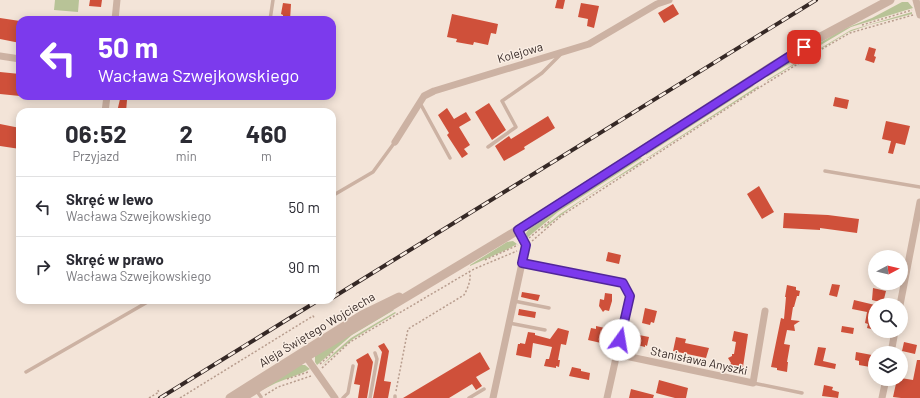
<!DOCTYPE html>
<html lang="pl">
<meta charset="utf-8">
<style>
body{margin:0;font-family:Barlow,sans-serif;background:#f7f7f7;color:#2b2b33;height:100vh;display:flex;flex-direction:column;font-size:15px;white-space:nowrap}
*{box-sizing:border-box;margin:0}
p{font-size:13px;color:#7c7c81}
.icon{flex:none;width:22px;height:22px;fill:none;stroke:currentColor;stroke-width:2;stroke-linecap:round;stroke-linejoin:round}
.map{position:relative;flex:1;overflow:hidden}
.panel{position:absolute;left:16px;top:108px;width:320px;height:196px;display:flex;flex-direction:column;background:#fff;border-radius:12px;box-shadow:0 2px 10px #0003}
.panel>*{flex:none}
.top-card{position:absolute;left:16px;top:16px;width:320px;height:84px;border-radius:12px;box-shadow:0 2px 10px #0003;background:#7c3aed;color:#fff;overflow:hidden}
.needle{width:26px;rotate:83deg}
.tools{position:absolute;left:868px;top:250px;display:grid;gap:8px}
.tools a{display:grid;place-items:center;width:40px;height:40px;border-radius:50%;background:#fff;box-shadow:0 2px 10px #0003;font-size:20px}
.pin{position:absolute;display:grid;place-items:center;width:34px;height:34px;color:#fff;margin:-17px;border-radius:8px;box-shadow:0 2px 6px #0006}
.me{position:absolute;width:44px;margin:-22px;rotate:13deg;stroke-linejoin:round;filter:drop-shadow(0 0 3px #0008)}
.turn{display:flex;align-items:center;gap:14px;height:84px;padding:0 16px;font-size:18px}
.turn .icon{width:52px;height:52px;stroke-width:2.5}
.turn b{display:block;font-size:28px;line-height:34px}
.eta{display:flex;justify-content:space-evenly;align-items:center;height:68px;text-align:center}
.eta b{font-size:24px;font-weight:700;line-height:28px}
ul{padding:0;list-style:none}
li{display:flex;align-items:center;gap:12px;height:60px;padding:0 16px;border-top:1px solid #e1e1e2}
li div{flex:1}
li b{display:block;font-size:15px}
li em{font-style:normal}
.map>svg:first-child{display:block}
.green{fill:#b8c397}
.building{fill:#cf503a}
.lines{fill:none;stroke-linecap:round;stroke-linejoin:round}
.path{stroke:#b79c8d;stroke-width:1.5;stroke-dasharray:2 2;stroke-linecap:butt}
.service{stroke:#ccb2a3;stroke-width:3.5}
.minor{stroke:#ccb2a3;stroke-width:7}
.tertiary{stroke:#ccb2a3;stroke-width:9}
.rail-casing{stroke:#362926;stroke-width:4}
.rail{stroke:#faeee4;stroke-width:2.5;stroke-dasharray:8;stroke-linecap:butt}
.route-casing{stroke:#51269a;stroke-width:10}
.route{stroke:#7c3aed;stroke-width:7}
.labels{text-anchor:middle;stroke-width:3;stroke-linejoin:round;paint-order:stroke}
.street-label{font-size:12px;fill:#362926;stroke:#faeee4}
</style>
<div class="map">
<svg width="920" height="398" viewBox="0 0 920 398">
<rect width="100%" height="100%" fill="#f3e4d8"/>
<path class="green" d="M55,0H79L78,12L54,10Z
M902,2H908L913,8L851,27L767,77L769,73L840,31L851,26L872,18Z
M912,12V14L869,25L849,32L767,81V80L851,30Z
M755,85L646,155V154L749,87Z
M758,86L759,87L648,158H647Z
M640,157L642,158L558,212L527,238L526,233L529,229Z
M643,160L644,161C610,183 575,202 545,228L544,227L560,214Z
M513,241L517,244L508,249L470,266V265L507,242Z
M392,309L394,310L352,335L317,365L315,362V356Z
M395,312L396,313L353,339L321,366L335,352L351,338Z
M299,365H305L310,369L302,373L276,383L260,391Z"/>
<path class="building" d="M90,0H102L101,7L89,6Z
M557,0H565L563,9L555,8Z
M283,3L291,4L290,20L283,19V15L281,14Z
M581,3L599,6L594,28L587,26L588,19L578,17Z
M673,4L679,14L664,23L658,13Z
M452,14L498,24L496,34L491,33L488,45L474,42L473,45L456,42L457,39L447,37Z
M0,18L20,21V43L0,39Z
M869,47L876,49L874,56L876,57L874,63L865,60Z
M0,72L20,74V96L0,94Z
M835,97L849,100L847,109L833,106Z
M120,99L127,100L126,112H117Z
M489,103L506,130L492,140L475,112Z
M447,108L454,119L466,112L471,120L459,127L470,145L464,149L468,154L462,158L447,135L449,133L438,115Z
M548,116L555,128L524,147L525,149L504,161L495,146L509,136L511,139Z
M886,121L910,126L905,145L896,143L893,154L888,153L891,141L882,139Z
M0,124L20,128V149L0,146Z
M759,186L774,212L762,219L747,194Z
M784,213L828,215L859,219L857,233L820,228V230L783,228Z
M608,252L621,255L619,264L606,261Z
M832,284L840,285L837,297L829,295Z
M787,285L796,287V290L800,291L799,296H797L794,307H793L791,320L800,321L794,325L795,331L787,330L784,344L790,345L787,362H788L787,372L777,370V368L771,367L781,318L784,319L786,297H785Z
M873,288L886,291L883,303L872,300Z
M522,292L540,295L538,301L521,297Z
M605,293L612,294V301L609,311L605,310L603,312L599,306L600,299L604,300Z
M854,300L875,305V330L867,328L868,324L865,323L867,312L852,309Z
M645,308L657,311L654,323L651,322L650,325L642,323Z
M519,309L536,312L535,318L518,315Z
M596,326L605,328L601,343L588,340L591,328L596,329Z
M842,326L854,328L853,334L841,332Z
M558,328L569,331L566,345L561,344L558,360H560L559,367L556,366V368L544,366L546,359H549L552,347L533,343L531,358L516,355L518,344H520V343L525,344L528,332L535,333V335L550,339Z
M734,331L748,334L743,367L730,365L731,363L728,358L732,356V354H734L736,342L732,341Z
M639,335L649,337L647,346L645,345V347L637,345Z
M676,337L686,339L685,343L709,348L706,358L673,351Z
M904,342L917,345L915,354L902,351Z
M384,343L389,351L384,381L391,382L388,398H373L382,352L378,346Z
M818,347L826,348L823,361L836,364L835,369L814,365Z
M480,352L490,369L476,377L482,386L476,390L472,384L449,398H403Z
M856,352L872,355L874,357L872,365L870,367L859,365V361L855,360Z
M368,353L373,362L367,398H358L360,385L354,384L358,364L356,360Z
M917,360H920V398H901L893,397L897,379L901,378L913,380Z
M572,367L581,369V371L590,373L589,380L569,376Z
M659,380L688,388L686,398H675L656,393Z
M824,385L833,387L832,390L839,392L838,398L822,396Z
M631,389L654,395L653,398H629Z"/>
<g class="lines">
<path class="path" d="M862,25L912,10
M529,238L551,220
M532,241L561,216L757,89L827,46L850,33L860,30L913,15
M485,260L518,245
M320,364L334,351
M322,368L350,342L474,269L517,251
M287,379L308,372
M396,391L408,329L464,295C468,288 473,276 468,269
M265,395L278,387L311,376
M149,398L159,392L157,389
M180,398L313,316L315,319"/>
<path class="service" d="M270,20L273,0
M420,103L450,158
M488,147L516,127L502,101L542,73L560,55
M825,171L920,187
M332,196L373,172L395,142
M514,301L549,308
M509,323L545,330
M26,372L151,300
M753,383L802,393
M256,390L261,397
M343,398L348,393L353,366
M370,398L377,359L375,353
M395,398V396
M469,398L484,389"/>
<path class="minor" d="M916,0L920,15
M115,20L117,0
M0,56L20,59
M105,112L107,96
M395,142L424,96L434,91L589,44L657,4L669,0
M518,230L525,245L522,263
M900,305L920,202
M891,353L895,331
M304,354L335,398
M616,354L753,383L765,311
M493,398L522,263L623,283L630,295L607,398
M882,398L886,379"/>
<path class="tertiary" d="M230,398L362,315L399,297
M242,398L306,357L518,230L771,67L815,40L890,0"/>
<g class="rail-casing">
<path id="rail" d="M332,298L816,0
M160,398L319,300"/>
</g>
<use href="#rail" class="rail"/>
</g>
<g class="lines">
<g class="route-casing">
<path id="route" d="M620,340L630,296L623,283L522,263L526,245L518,230L804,47"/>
</g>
<use href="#route" class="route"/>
</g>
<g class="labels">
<g class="street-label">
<text transform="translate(520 53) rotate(-16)" y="4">Kolejowa</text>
<text transform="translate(317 330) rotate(-31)" y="4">Aleja Świętego Wojciecha</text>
<text transform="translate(699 361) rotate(12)" y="4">Stanisława Anyszki</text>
</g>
</g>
</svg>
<div class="tools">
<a><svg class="needle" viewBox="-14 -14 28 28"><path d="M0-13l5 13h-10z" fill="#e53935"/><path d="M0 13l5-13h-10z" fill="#7c7c81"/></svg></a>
<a><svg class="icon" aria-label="search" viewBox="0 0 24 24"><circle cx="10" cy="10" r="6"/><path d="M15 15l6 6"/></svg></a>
<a><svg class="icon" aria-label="layers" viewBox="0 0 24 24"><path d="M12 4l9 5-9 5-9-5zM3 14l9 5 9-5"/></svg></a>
</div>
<div class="pin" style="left:804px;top:47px;background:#d93025"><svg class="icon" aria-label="arrive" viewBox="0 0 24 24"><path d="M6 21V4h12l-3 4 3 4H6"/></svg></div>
<svg class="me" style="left:620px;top:340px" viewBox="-20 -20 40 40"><circle r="19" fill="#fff"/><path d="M0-13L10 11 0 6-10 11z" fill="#7c3aed"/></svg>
<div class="top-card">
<div class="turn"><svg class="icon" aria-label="left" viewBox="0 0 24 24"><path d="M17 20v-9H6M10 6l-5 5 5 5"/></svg><div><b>50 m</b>Wacława Szwejkowskiego</div></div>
</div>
<section class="panel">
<div class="eta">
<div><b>06:52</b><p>Przyjazd</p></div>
<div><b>2</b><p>min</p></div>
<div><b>460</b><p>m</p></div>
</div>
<ul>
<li><svg class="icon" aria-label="left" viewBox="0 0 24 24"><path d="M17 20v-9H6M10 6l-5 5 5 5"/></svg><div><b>Skręć w lewo</b><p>Wacława Szwejkowskiego</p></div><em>50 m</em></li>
<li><svg class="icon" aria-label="right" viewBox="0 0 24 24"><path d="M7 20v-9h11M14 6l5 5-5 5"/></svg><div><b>Skręć w prawo</b><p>Wacława Szwejkowskiego</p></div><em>90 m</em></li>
</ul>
</section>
</div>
